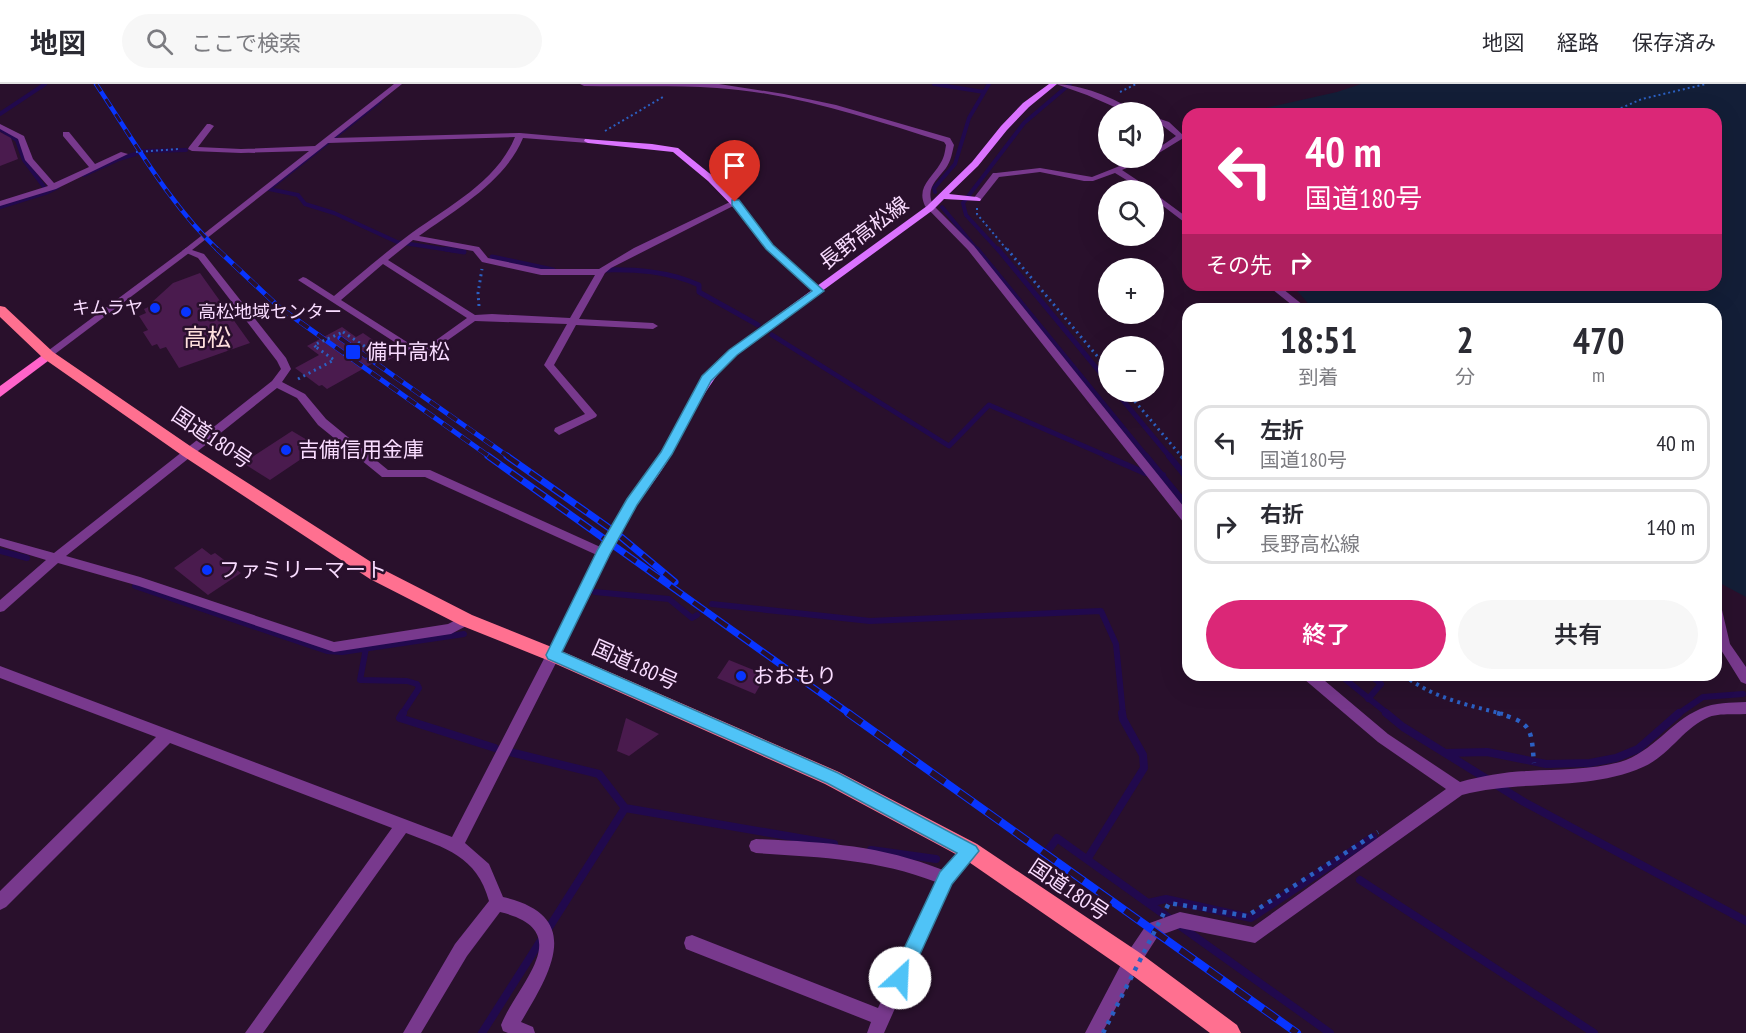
<!DOCTYPE html>
<html lang="ja">
<meta charset="utf-8">
<style>
body{margin:0;font-family:"PT Sans Narrow","Noto Sans JP",sans-serif;background:#f7f7f7;color:#2b2b33;height:100vh;display:flex;flex-direction:column;font-size:22px;white-space:nowrap}
*{box-sizing:border-box;margin:0}
p{font-size:20px;color:#7c7c81}
.icon{flex:none;width:33px;height:33px;fill:none;stroke:currentColor;stroke-width:2;stroke-linecap:round;stroke-linejoin:round}
.map{position:relative;flex:1;overflow:hidden}
.side{position:absolute;left:1182px;top:219px;width:540px;height:378px;display:flex;flex-direction:column;background:#fff;border-radius:18px;box-shadow:0 6px 24px #0002}
.side>*{flex:none}
.guide{position:absolute;left:1182px;top:24px;width:540px;height:183px;border-radius:18px;box-shadow:0 6px 24px #0002;background:#db2777;color:#fff;overflow:hidden}
.buttons{position:absolute;left:1098px;top:18px;display:grid;gap:12px}
.buttons a{display:grid;place-items:center;width:66px;height:66px;border-radius:50%;background:#fff;box-shadow:0 6px 24px #0002;font-size:30px}
.pin{position:absolute;display:grid;place-items:center;width:51px;height:51px;color:#fff;margin:-62px -26px;border-radius:50% 50% 50% 0;rotate:-45deg;box-shadow:0 0 6px #0007}
.pin .icon{rotate:45deg}
.me{position:absolute;width:66px;margin:-33px;rotate:25deg;stroke-linejoin:round;filter:drop-shadow(0 0 4px #0008)}
.turn{display:flex;align-items:center;gap:21px;height:126px;padding:0 24px;font-size:27px}
.turn .icon{width:78px;height:78px;stroke-width:2.5}
.turn b{display:block;font-size:42px;line-height:51px}
.then{display:flex;align-items:center;height:57px;padding:0 24px;background:#0003;gap:12px;font-size:22px}
.eta{display:flex;justify-content:space-evenly;align-items:center;height:102px;text-align:center}
.eta b{font-size:36px;font-weight:600;line-height:42px}
.button{display:flex;gap:12px;margin-top:auto;padding:12px 24px}
.button a{flex:1;height:69px;border-radius:36px;background:#db2777;color:#fff;font-size:24px;font-weight:600;line-height:69px;text-align:center}
.button a+a{background:#f7f7f7;color:#2b2b33}
ul{padding:0;list-style:none}
li{display:flex;align-items:center;gap:18px;height:75px;margin:0 12px 9px;padding:0 12px;border:3px solid #e1e1e2;border-radius:18px}
li div{flex:1}
li b{display:block;font-size:22px}
li em{font-style:normal}
header{display:flex;align-items:center;gap:36px;box-sizing:border-box;height:84px;padding:0 30px;background:#fff;border-bottom:2px solid #e1e1e2}
header strong{font-size:28px}
nav{display:flex;gap:33px;margin-inline-start:auto;font-size:21px}
.search{width:420px;height:54px;background:#f7f7f7;display:flex;align-items:center;gap:15px;box-sizing:border-box;padding:0 21px;border-radius:33px;color:#7c7c81;font-size:22px}
.map>svg:first-child{display:block}
.green{fill:#131e37}
.lines{fill:none;stroke-linecap:round;stroke-linejoin:round}
.stream-far3{stroke:#21094d;stroke-width:4}
.stream-far2{stroke:#21094d;stroke-width:5}
.stream-far1{stroke:#21094d;stroke-width:6}
.stream{stroke:#21094d;stroke-width:8}
.building{fill:#4a1b4e}
.path-far3{stroke:#2b60c3;stroke-width:2;stroke-dasharray:2 3;stroke-linecap:butt}
.path-far2{stroke:#2b60c3;stroke-width:3;stroke-dasharray:2 4;stroke-linecap:butt}
.path-far1{stroke:#2b60c3;stroke-width:4;stroke-dasharray:3 4.5;stroke-linecap:butt}
.path{stroke:#2b60c3;stroke-width:4.5;stroke-dasharray:4 6;stroke-linecap:butt}
.minor{fill:#78398d;fill-rule:evenodd}
.tertiary{fill:#78398d;fill-rule:evenodd}
.secondary{fill:#db73ff;fill-rule:evenodd}
.primary{fill:#ff63ca;fill-rule:evenodd}
.trunk{fill:#ff7090;fill-rule:evenodd}
.rail-far3-casing{stroke:#0835ff;stroke-width:4.5}
.rail-far2-casing{stroke:#0835ff;stroke-width:5}
.rail-far1-casing{stroke:#0835ff;stroke-width:7}
.rail-casing{stroke:#0835ff;stroke-width:8}
.rail-far3{stroke:#29102c;stroke-width:3;stroke-dasharray:9;stroke-linecap:butt}
.rail-far2{stroke:#29102c;stroke-width:4;stroke-dasharray:11;stroke-linecap:butt}
.rail-far1{stroke:#29102c;stroke-width:4.5;stroke-dasharray:14;stroke-linecap:butt}
.rail{stroke:#29102c;stroke-width:6;stroke-dasharray:17;stroke-linecap:butt}
.path-bridge-far1{stroke:#2b60c3;stroke-width:3;stroke-dasharray:2 4;stroke-linecap:butt}
.path-bridge{stroke:#2b60c3;stroke-width:4.5;stroke-dasharray:4 6;stroke-linecap:butt}
.route{fill:#4fc3f7;stroke:#337fa1;stroke-width:1.5}
.poi-dot{fill:#0835ff;stroke:#29102c;stroke-width:2}
.labels{text-anchor:middle;stroke-width:5;stroke-linejoin:round;paint-order:stroke}
.far-poi-label{font-size:18px;fill:#f9dcff;stroke:#29102c;text-anchor:end}
.street-label{font-size:21px;fill:#f9dcff;stroke:#29102c}
.poi-label{font-size:21px;fill:#f9dcff;stroke:#29102c;text-anchor:start}
.quarter-label{font-size:24px;fill:#ffe0de;stroke:#29102c}
</style>
<header>
<strong>地図</strong>
<div class="search"><svg class="icon" aria-label="search" viewBox="0 0 24 24"><circle cx="10" cy="10" r="6"/><path d="M15 15l6 6"/></svg>ここで検索</div>
<nav><a>地図</a><a>経路</a><a>保存済み</a></nav>
</header>
<div class="map">
<svg width="1746" height="949" viewBox="0 0 1746 949">
<rect width="100%" height="100%" fill="#29102c"/>
<path class="green" d="M1361,0H1746V513L1716,497V225H1313L1292,201H1716V30H1256L1266,24L1337,8Z"/>
<g class="lines">
<path class="stream-far3" d="M934,0L984,8
M380,17L269,105L298,111L305,120L334,129L397,158L456,167
M0,30L45,0
M0,45L17,56L24,76L48,108L0,123
M84,91L119,75L145,67L186,66
M48,108L58,103
M935,108L934,104L955,80L969,34L989,0
M942,123L978,167
M999,167L966,131L963,119L1024,39L1070,0"/>
<path class="stream-far2" d="M446,165L464,168
M977,165L1147,373
M998,165L1108,298
M492,173L553,186
M602,186C635,185 668,187 699,201V208L758,241
M772,251L949,362L989,321L1109,373
M1116,308L1170,373"/>
<path class="stream-far1" d="M1106,372L1145,389L1163,391
M1146,372L1188,423
M1169,372L1188,395
M0,467L27,474
M135,502L327,567L342,568L464,550
M595,508L669,515L692,534L697,531
M712,520L870,537L1101,527L1116,560L1123,630
M366,564L360,596L407,597L417,600L419,604L402,630
M1340,591L1388,630
M1368,615L1381,600L1370,591
M1678,630L1703,613L1743,610"/>
<path class="stream" d="M403,629L400,634L495,664
M1386,629L1403,643L1524,718L1746,837
M510,668L599,690L625,724L834,760
M1446,669L1487,668L1546,680L1590,679L1616,674L1638,665L1679,629
M871,766L936,775
M1088,774L1144,684L1143,671L1123,635L1122,629
M1035,785L1057,754L1330,949
M1360,796L1594,949
M1148,819L1166,815L1251,834L1373,753
M482,949L625,724"/>
</g>
<path class="building" d="M0,48L11,54L18,75L0,82Z
M200,189L250,259L179,284L166,263L160,265L157,260L152,262L143,248L148,246L139,232L146,229L144,225L153,221L151,219L173,199Z
M342,243L356,253L363,249L396,272L381,280L377,277L327,305L322,301L319,302L295,284L319,271L307,262Z
M292,347L319,363L270,396L243,379Z
M202,464L211,471L215,469L241,489L208,511L174,484Z
M729,576L766,591L755,610L717,594Z
M626,634L659,650L629,672L617,667Z"/>
<g class="lines">
<path class="path-far3" d="M1120,8L1136,0
M1607,30L1642,15L1706,0
M605,47L663,13
M136,68L179,65
M977,124V130L1008,167"/>
<path class="path-far2" d="M1007,165L1108,285
M479,222L478,209L482,185
M343,248L384,275
M298,295L334,276L316,263
M1127,308L1182,373"/>
<path class="path-far1" d="M1181,372L1188,380
M1404,591C1432,614 1468,621 1503,630"/>
<path class="path" d="M1497,629C1533,639 1531,645 1534,679"/>
<path class="minor" d="M394,0H402L334,54L520,49L588,55L592,57L588,59L523,54C505,98 456,125 419,152L479,163L488,174L541,185H599L634,164L732,117L739,119L611,184L605,189L579,235L653,239L658,242L653,245L576,241L554,281L597,331L596,333L559,351L554,347L555,344L585,330L544,281L567,240L475,237L421,275L298,196L303,193L306,194L334,212C358,192 381,172 405,154C443,125 496,100 515,53L328,59L192,166L204,170L286,274L291,285L282,298L305,310L326,335L388,386H430L607,466L609,469L607,472H599L425,393H382L318,341L297,314L277,304L66,472L140,493L334,558L448,540L466,531L470,532L472,536L470,540L451,550L334,568L139,502L58,479L4,527L0,528V516L46,476L0,462V454L54,469L272,297L281,285L277,277L198,174L182,167L309,67L241,69L192,67L188,65L189,63L207,40H210L214,42L198,63L241,65L315,62ZM413,156L473,167L482,178L541,191H595L570,234L492,230L475,231L388,176ZM383,180L467,234L421,267L341,216Z
M580,0H719L784,10L836,21L950,54L954,61C952,69 951,77 946,84C937,96 925,104 933,121L974,162L1188,428V440L1184,439L968,166L925,122C916,103 932,94 940,80C944,74 945,68 946,61L944,58C870,35 795,9 717,4C673,1 628,3 584,2Z
M1056,0C1079,0 1116,14 1135,28H1126L1087,11Z
M1154,33L1169,38L1185,53L1154,72V67L1176,52L1163,42L1154,37Z
M0,40L24,52L33,75L54,99L89,83L63,52V48H69L95,80L121,68L128,70L56,105L0,122V117L48,102L25,76L18,55L0,45Z
M1140,74H1150L1122,86L1152,106H1143L1115,89L1093,97H1084L1040,88L999,93L980,117L973,115L993,89H996L1040,84L1092,93Z
M1154,109L1188,134V141L1154,115Z
M1267,201H1278L1308,225H1297Z
M1716,521L1720,522L1722,526L1730,560L1746,583V600L1741,598L1718,561Z
M553,566L558,567L560,571L465,759L489,780L503,813C585,832 551,888 521,938L533,943L535,949H508L503,947L501,941C517,900 579,847 500,828L467,872L421,949H403L455,860L489,817C477,772 445,764 406,749L263,949H245L392,744L170,659L6,823L0,826V807L156,653L0,594V582L452,753L548,567Z
M1302,591H1318L1388,650L1460,698C1482,692 1505,688 1528,687C1558,685 1591,686 1620,678C1653,668 1670,638 1700,625C1715,618 1731,619 1746,618V630C1734,631 1720,629 1709,633C1684,643 1669,672 1643,683C1587,708 1521,695 1462,711L1255,859L1180,844L1158,852L1138,883L1102,949H1085L1126,871L1147,840L1180,828L1253,843L1446,705L1378,658L1304,595Z
M756,755C824,758 879,761 943,786L965,762L970,760L975,762L978,767L975,772L951,799L884,949H867L871,938L686,865L684,859L686,853L692,851L878,924L936,798C878,775 818,773 756,769L751,767L749,762L751,757Z"/>
<path class="tertiary" d="M186,164L189,165V169L51,273H45V269Z"/>
<path class="secondary" d="M1049,0H1057L1029,23L1007,46L978,82L949,110L977,113L981,115L980,117L944,115L933,126L736,270C704,301 689,340 667,378C654,399 638,417 626,439C601,483 580,529 558,575L553,576L548,575L546,571L616,435L631,411L657,375L689,317L707,289L730,266L812,206L766,165L742,132L708,97L673,68L588,59L584,57L585,55L652,60L678,64L714,93L748,128L772,161L817,202L927,122L972,78L1001,42L1023,19Z"/>
<path class="primary" d="M48,267L52,268L54,271L52,274L0,313V302Z"/>
<path class="trunk" d="M0,222L5,223L53,268L193,364L382,485L472,531L559,566L839,688L977,760L1140,869L1237,941L1241,949H1210L1124,885L963,774L825,700L547,576L460,541L370,495L183,372L43,274L0,233Z"/>
<g class="rail-far3-casing">
<path id="rail-far3" d="M96,0C134,57 169,120 219,167"/>
</g>
<g class="rail-far2-casing">
<path id="rail-far2" d="M217,165L279,223L490,373
M340,254L509,373"/>
</g>
<g class="rail-far1-casing">
<path id="rail-far1" d="M488,372L850,630
M507,372L615,448L675,498"/>
</g>
<g class="rail-casing">
<path id="rail" d="M848,629L1297,949"/>
</g>
<use href="#rail-far3" class="rail-far3"/>
<use href="#rail-far2" class="rail-far2"/>
<use href="#rail-far1" class="rail-far1"/>
<use href="#rail" class="rail"/>
<path class="path-bridge-far1" d="M316,263L314,261L343,248"/>
<path class="path-bridge" d="M1103,949L1169,819L1247,832L1378,748"/>
</g>
<path class="route" d="M732,116H739L773,161L824,207L737,271L711,297L672,370L637,421L610,470L562,568L838,689L976,762L979,767L952,800L906,901L900,903L893,901L891,894L893,888L940,788L957,769L827,699L548,575L546,571L598,465L627,415L661,368L702,292L729,266L812,207L766,165L732,121Z"/>
<g class="poi-dot">
<circle cx="155" cy="224" r="6"/>
<circle cx="186" cy="228" r="6"/>
<rect x="345" y="260" width="16" height="16" rx="3"/>
<circle cx="286" cy="366" r="6"/>
<circle cx="207" cy="486" r="6"/>
<circle cx="741" cy="592" r="6"/>
</g>
<g class="labels">
<g class="far-poi-label">
<text x="143" y="230">キムラヤ</text>
<text x="198" y="234" text-anchor="start">高松地域センター</text>
</g>
<g class="street-label">
<text transform="translate(864 149) rotate(-37)" y="7">長野高松線</text>
<text transform="translate(212 354) rotate(34)" y="7">国道180号</text>
<text transform="translate(635 581) rotate(24)" y="7">国道180号</text>
<text transform="translate(1069 806) rotate(34)" y="7">国道180号</text>
</g>
<g class="poi-label">
<text x="366" y="275">備中高松</text>
<text x="298" y="373">吉備信用金庫</text>
<text x="219" y="493">ファミリーマート</text>
<text x="753" y="599">おおもり</text>
</g>
<g class="quarter-label">
<text x="207" y="262">高松</text>
</g>
</g>
</svg>
<div class="buttons">
<a><svg class="icon" aria-label="sound" viewBox="0 0 24 24"><path d="M4 9h4l5-4v14l-5-4H4zM17 9q2 3 0 6"/></svg></a>
<a><svg class="icon" aria-label="search" viewBox="0 0 24 24"><circle cx="10" cy="10" r="6"/><path d="M15 15l6 6"/></svg></a>
<a>+</a>
<a>−</a>
</div>
<div class="pin" style="left:735px;top:118px;background:#d93025"><svg class="icon" aria-label="arrive" viewBox="0 0 24 24"><path d="M6 21V4h12l-3 4 3 4H6"/></svg></div>
<svg class="me" style="left:900px;top:894px" viewBox="-20 -20 40 40"><circle r="19" fill="#fff"/><path d="M0-13L10 11 0 6-10 11z" fill="#4fc3f7"/></svg>
<div class="guide">
<div class="turn"><svg class="icon" aria-label="left" viewBox="0 0 24 24"><path d="M17 20v-9H6M10 6l-5 5 5 5"/></svg><div><b>40 m</b>国道180号</div></div>
<div class="then">その先<svg class="icon" aria-label="right" viewBox="0 0 24 24"><path d="M7 20v-9h11M14 6l5 5-5 5"/></svg></div>
</div>
<section class="side">
<div class="eta">
<div><b>18:51</b><p>到着</p></div>
<div><b>2</b><p>分</p></div>
<div><b>470</b><p>m</p></div>
</div>
<ul>
<li><svg class="icon" aria-label="left" viewBox="0 0 24 24"><path d="M17 20v-9H6M10 6l-5 5 5 5"/></svg><div><b>左折</b><p>国道180号</p></div><em>40 m</em></li>
<li><svg class="icon" aria-label="right" viewBox="0 0 24 24"><path d="M7 20v-9h11M14 6l5 5-5 5"/></svg><div><b>右折</b><p>長野高松線</p></div><em>140 m</em></li>
</ul>
<div class="button"><a>終了</a><a>共有</a></div>
</section>
</div>
